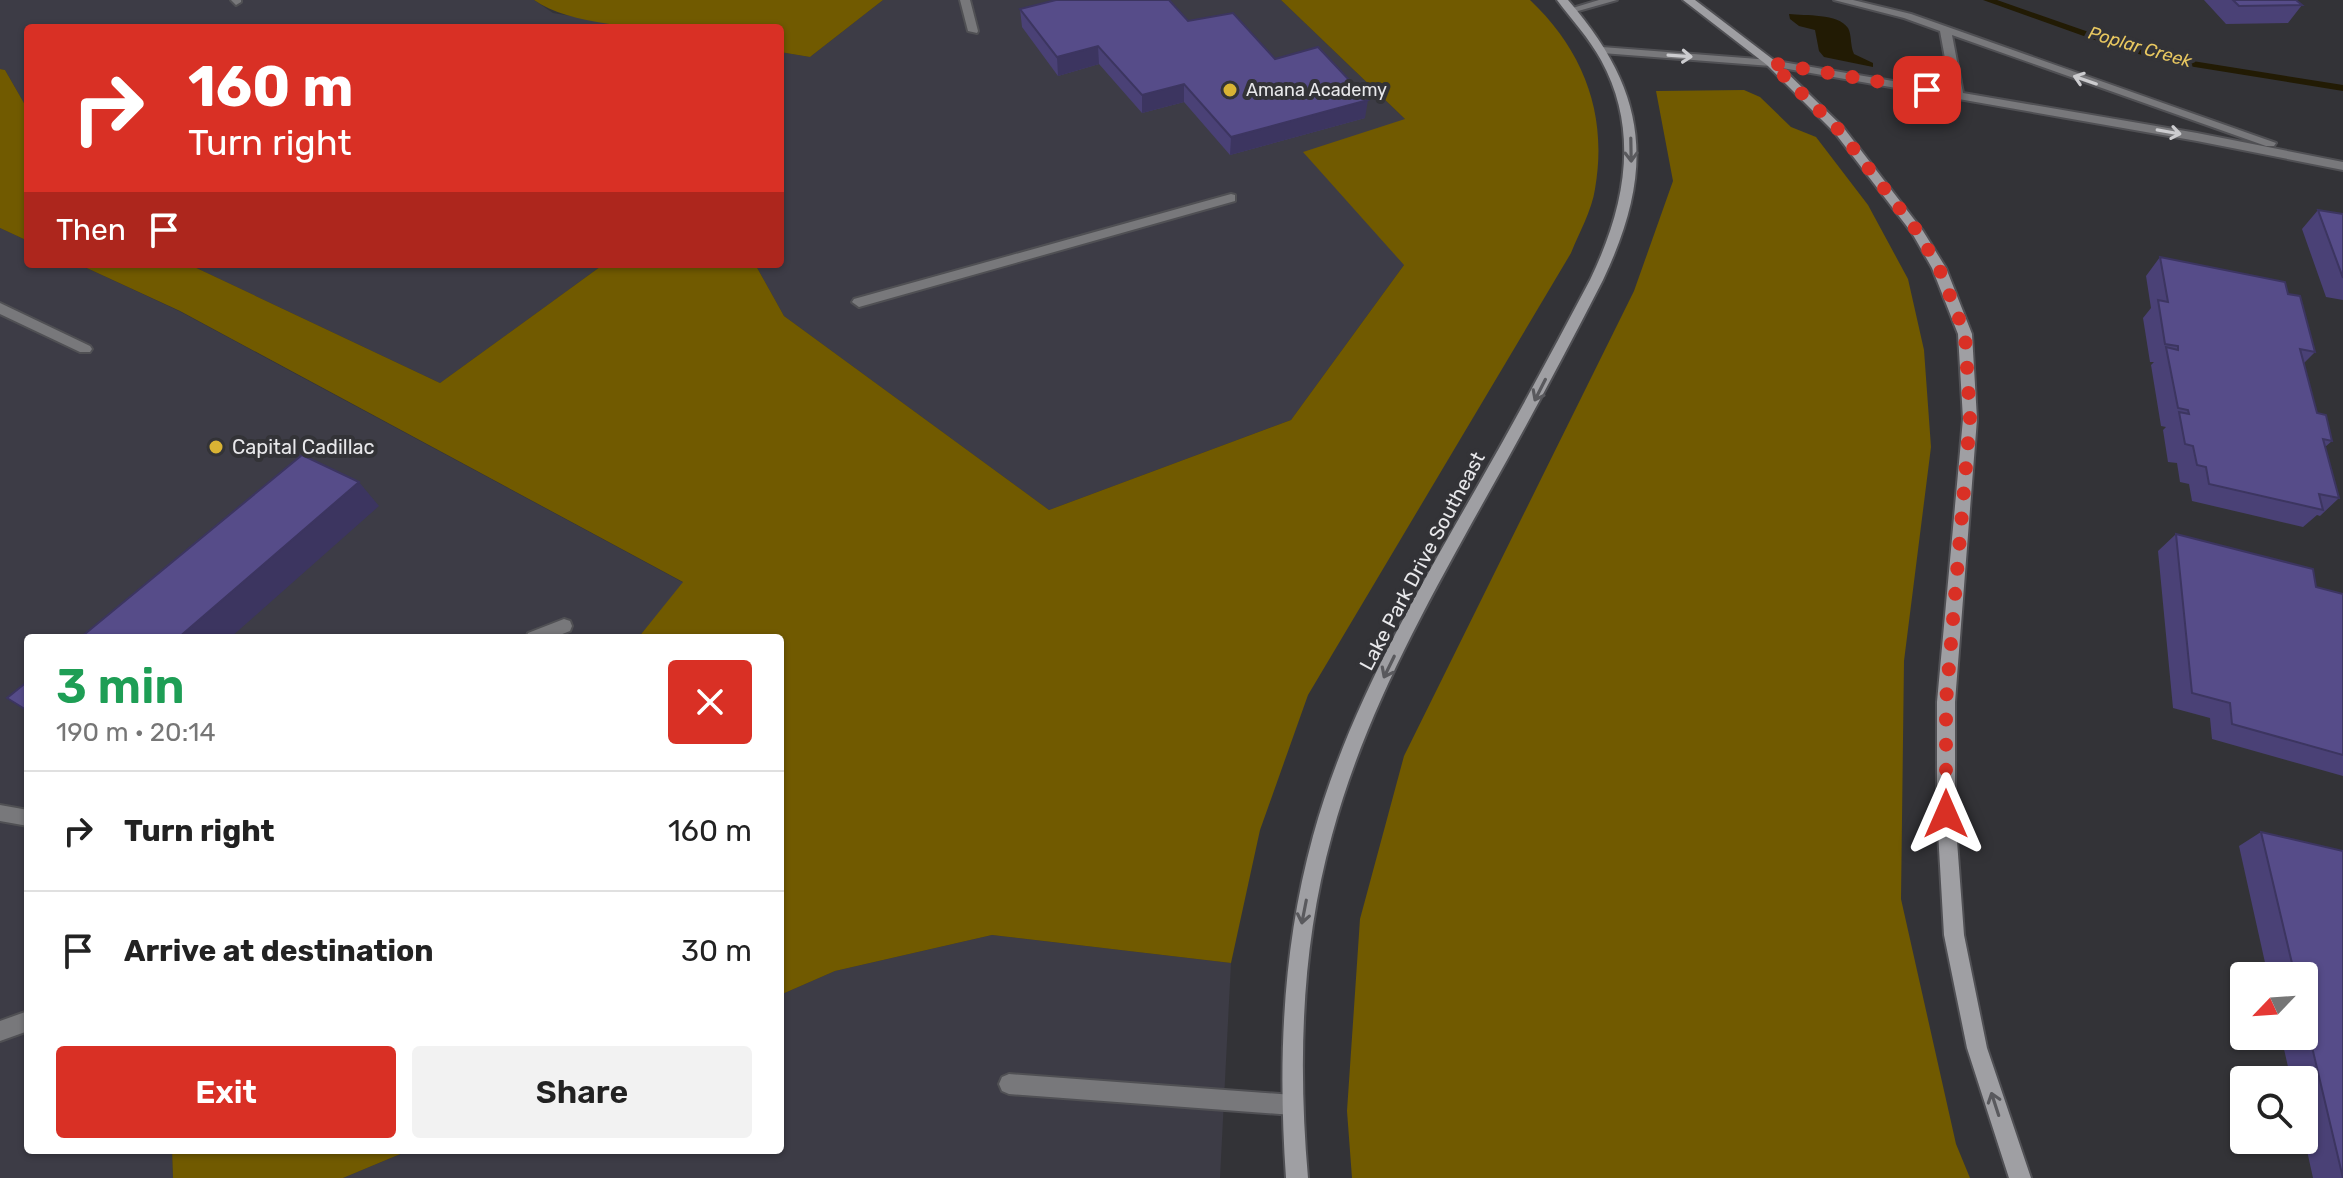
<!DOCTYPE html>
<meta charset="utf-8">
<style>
body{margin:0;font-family:Rubik,sans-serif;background:#f2f2f2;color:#222;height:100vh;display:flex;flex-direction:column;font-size:30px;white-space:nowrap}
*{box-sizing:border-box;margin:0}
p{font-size:26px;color:#767676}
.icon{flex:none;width:44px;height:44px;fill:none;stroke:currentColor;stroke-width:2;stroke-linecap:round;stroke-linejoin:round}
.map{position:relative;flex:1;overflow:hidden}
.drawer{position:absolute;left:24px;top:634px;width:760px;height:520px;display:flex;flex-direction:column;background:#fff;border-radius:8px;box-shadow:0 2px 6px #0004}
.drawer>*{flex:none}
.guide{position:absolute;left:24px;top:24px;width:760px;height:244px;border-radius:8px;box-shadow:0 2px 6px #0004;background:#d93025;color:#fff;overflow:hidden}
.needle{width:52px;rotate:245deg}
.controls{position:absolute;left:2230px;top:962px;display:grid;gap:16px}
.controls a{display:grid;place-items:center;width:88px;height:88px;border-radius:8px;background:#fff;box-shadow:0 2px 6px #0004;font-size:40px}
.pin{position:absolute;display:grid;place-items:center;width:68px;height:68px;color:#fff;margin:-34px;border-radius:16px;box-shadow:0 4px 12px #0006}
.me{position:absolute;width:88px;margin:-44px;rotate:0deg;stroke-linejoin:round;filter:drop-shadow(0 0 6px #0008)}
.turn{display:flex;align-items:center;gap:28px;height:168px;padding:0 32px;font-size:36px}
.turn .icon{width:104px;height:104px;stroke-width:2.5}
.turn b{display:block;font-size:56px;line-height:68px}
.then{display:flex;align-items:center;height:76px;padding:0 32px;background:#0003;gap:16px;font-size:30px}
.round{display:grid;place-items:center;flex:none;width:84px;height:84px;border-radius:8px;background:#f2f2f2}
.head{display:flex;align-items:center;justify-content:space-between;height:136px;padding:0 32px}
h1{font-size:48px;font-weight:600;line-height:60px;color:#1e9e55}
.cta{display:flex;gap:16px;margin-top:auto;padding:16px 32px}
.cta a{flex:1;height:92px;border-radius:8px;background:#d93025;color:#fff;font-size:32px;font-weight:600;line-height:92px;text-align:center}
.cta a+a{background:#f2f2f2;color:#222}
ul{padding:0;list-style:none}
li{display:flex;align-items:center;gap:24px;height:120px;padding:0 32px;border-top:2px solid #e0e0e0}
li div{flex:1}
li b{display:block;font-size:30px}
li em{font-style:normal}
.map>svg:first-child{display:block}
.built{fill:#3d3c46}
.forest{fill:#715a00}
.water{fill:#221b04}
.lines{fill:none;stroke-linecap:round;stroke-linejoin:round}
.stream{fill:#221b04;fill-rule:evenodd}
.lane-casing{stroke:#505054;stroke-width:4}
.secondary-casing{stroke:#505054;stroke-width:4}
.lane{fill:#78787b;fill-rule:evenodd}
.secondary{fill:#9f9fa3;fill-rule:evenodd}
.wall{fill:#4a4176}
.shaded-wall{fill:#3c3560}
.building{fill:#564c89;stroke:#3c3560;stroke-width:2}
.oneway{stroke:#cccccf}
.oneway2{stroke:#59595d}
.route{stroke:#d93025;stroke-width:14;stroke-dasharray:0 25.2}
.poi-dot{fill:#d9b334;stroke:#333337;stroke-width:3}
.labels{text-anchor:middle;stroke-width:8;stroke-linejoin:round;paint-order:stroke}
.far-water-label{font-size:18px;font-style:italic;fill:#e9c860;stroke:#333337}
.far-poi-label{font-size:18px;fill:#e8e8eb;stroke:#333337;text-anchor:start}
.poi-label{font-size:20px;fill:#e8e8eb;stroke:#333337;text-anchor:start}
.street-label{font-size:20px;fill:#e8e8eb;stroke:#333337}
</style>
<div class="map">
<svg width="2343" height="1178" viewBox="0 0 2343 1178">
<rect width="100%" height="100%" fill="#333337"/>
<path class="built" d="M0,0H534L553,13L642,28H28V110L5,70L0,69Z
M883,0H1281L1406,120L1404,265L1291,420L1049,510L784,316L755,264H780V52L810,57Z
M0,228L28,241V264H78L179,311L684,583L638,638H28V1150H172L173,1178H0Z
M188,264H604L440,383Z
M992,935L1231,963L1220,1178H343L410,1150H780V995L835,971Z"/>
<path class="forest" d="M534,0H883L810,57L780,52V28C714,28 588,37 534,0Z
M1281,0H1530C1584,51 1608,115 1595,189C1592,210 1579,233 1571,253L1308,695L1260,830L1231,963L992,935L835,971L780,995V638H638L683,582L180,311L78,264H188L440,383L604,264H755L784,316L1049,510L1291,420L1404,265L1303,152L1405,119Z
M0,69L5,70L28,110V241L0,228Z
M1744,90L1760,97L1791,127L1816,137L1868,205L1908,279L1924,350L1931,447L1904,661L1901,899L1956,1144L1970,1178H1352L1347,1111L1360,919L1404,756L1634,291L1673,181L1656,91Z
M172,1150H410L343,1178H173Z"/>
<path class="water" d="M1789,14C1805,16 1838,13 1848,28C1852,35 1850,46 1854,54L1873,63V67L1824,57L1819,51L1815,30L1799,26L1790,19Z"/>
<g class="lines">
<path class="stream" d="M1983,0H1997L2126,45L2180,59L2343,85V91L2176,64L2120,49Z"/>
<g class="lane-casing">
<path id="lane" d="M231,0H241V2L236,5Z
M960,0H970L978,31L977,33L968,31Z
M1599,0H1617L1571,13L1566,10Z
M1834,0H1853L1911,14L2276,143L2274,146H2266L1952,35L1963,93L2197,133L2343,162V170L2197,141L1771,66L1602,53L1596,50L1602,47L1771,60L1951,91L1940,31L1904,18Z
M1231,194L1235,195V201L859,307L852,302L854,299Z
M0,303L90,346L92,349L90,352H80L0,314Z
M564,619L570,621L572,626L570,631L552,638H526L528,633Z
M0,805L28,810V826L0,821Z
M28,1011V1031L0,1041V1021Z
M1009,1074L1293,1095L1300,1098L1303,1105L1300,1112L1293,1115L1009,1094L1002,1091L999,1084L1002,1077Z"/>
</g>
<g class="secondary-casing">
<path id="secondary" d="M1557,0H1568C1649,93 1655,170 1603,280C1566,352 1528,423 1488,494C1427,603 1365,713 1332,835C1301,947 1298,1063 1308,1178H1286C1278,1063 1282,949 1313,836C1347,712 1413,599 1477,487C1516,419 1553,350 1590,280C1624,209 1641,133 1601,60C1589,38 1572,20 1557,0Z
M1683,0H1695L1775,61L1843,127L1923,231L1946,268L1972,334L1977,419L1955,702V814L1964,935L1987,1048L2031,1178H2009L1967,1048L1944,935L1937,814V702L1963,419L1958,334L1932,268L1912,233L1835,133L1767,65Z"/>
</g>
<use href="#lane" class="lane"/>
<use href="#secondary" class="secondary"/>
</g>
<path class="wall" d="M2204,0H2296L2302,5L2288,23L2226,24Z
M1020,9L1188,21L1275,59L1365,118L1230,155L1184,102L1142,113L1099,64L1058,76L1022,27Z
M2318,210L2343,214V300L2326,297L2302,229Z
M2160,257L2288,294L2315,352L2304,363L2317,413L2332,441L2325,447L2339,498L2320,516L2317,515L2303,527L2192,501L2189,484L2180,482L2177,463L2168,462L2163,430L2166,427L2161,426L2151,365L2154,362H2150L2143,318L2151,308L2146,276Z
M2176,534L2316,587L2343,594V776L2212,739L2210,718L2173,708L2158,551Z
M2261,832L2343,851V1178H2313L2304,1137V1080H2291L2281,1036H2304V976H2268L2239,846Z"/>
<path class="shaded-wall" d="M1098,46L1099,64L1058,76L1057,57Z
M1184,84V102L1142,113V95Z
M1368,100L1365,118L1230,155L1231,137Z
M359,482L379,506L230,638H178Z"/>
<path class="building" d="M1056,0H1169L1188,21L1233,13L1275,59L1318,47L1368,100L1231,137L1184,84L1142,95L1098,46L1057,57L1020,9Z
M2233,0H2296L2302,5L2239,6Z
M2318,210L2343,214V278Z
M2160,257L2285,282L2288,294L2300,296L2315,352L2300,349L2317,413L2326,415L2332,441L2323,439L2339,498L2319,494L2323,510L2209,484L2206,467L2197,465L2193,446L2185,444L2179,412L2189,414L2188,410L2178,408L2166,347L2178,350V346L2165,344L2158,300L2168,302Z
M302,455L359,482L178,638H80Z
M2176,534L2313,569L2316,587L2343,594V755L2232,724L2230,703L2192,693Z
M28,681V711L7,698Z
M2261,832L2343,851V1178L2304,1013V976H2295Z"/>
<defs><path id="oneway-shaft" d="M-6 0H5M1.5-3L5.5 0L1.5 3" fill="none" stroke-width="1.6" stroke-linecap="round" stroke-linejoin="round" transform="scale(2)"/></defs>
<g class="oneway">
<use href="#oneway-shaft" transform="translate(1680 56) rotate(4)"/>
<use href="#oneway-shaft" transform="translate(2085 80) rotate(-161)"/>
<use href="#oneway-shaft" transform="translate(2169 132) rotate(10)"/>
</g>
<g class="oneway2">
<use href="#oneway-shaft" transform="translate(1631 150) rotate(89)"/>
<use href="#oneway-shaft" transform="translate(1540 390) rotate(117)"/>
<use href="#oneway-shaft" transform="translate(1389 667) rotate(116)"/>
<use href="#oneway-shaft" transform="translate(1304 912) rotate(101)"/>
<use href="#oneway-shaft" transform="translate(1995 1104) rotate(-108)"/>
</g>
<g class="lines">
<path class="route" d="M1927,90L1771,63L1839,130L1917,231L1939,268L1965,334L1970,419L1946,702V814"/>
</g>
<g class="poi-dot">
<circle cx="1230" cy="90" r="8"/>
<circle cx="216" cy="447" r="8"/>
</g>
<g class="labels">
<g class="far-water-label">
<text transform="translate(2140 47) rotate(16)" y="6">Poplar Creek</text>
</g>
<g class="far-poi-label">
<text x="1246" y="96">Amana Academy</text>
</g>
<g class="poi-label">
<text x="232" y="454">Capital Cadillac</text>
</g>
<g class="street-label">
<text transform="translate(1422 561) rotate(-62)" y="7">Lake Park Drive Southeast</text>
</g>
</g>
</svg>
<div class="controls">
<a><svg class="needle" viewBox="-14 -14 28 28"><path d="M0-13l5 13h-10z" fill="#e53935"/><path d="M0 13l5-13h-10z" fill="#767676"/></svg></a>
<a><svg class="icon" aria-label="search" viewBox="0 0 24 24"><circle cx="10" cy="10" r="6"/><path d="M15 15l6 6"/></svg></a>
</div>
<div class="pin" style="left:1927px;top:90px;background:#d93025"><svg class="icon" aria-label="arrive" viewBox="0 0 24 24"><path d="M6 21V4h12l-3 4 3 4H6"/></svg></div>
<svg class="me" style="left:1946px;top:814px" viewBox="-20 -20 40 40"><path d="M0-17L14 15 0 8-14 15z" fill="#d93025" stroke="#fff" stroke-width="4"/></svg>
<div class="guide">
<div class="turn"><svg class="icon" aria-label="right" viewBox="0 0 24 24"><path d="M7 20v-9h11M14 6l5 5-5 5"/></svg><div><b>160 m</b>Turn right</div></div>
<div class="then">Then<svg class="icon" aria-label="arrive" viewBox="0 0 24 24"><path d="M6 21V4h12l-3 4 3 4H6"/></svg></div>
</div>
<section class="drawer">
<div class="head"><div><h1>3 min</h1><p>190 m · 20:14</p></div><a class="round" style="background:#d93025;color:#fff"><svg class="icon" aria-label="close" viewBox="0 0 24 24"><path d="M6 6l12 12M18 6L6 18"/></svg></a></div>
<ul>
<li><svg class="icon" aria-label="right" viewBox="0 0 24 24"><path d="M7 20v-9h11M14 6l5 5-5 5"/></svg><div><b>Turn right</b></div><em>160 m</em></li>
<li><svg class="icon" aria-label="arrive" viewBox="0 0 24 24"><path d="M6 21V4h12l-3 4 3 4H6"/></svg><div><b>Arrive at destination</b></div><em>30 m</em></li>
</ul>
<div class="cta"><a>Exit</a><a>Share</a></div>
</section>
</div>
